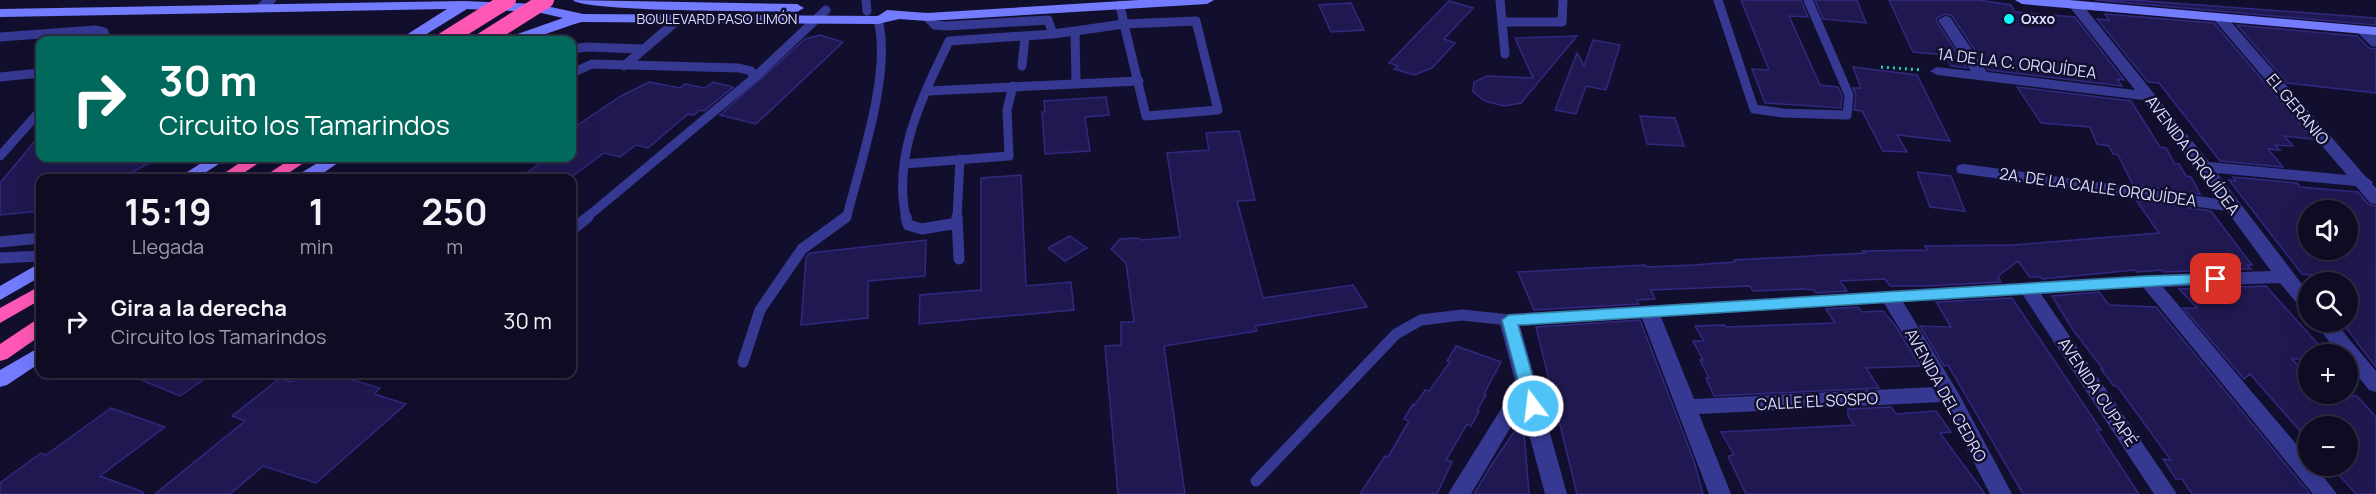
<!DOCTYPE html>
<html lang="es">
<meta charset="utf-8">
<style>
body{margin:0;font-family:Manrope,sans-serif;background:#17142a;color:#f1f3f6;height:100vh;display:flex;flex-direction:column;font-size:22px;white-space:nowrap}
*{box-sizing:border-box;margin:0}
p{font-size:20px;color:#9b9ba5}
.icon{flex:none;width:33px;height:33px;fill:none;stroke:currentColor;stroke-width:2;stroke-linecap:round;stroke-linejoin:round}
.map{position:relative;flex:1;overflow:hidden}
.side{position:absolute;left:36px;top:174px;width:540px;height:204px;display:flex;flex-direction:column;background:#0e0b22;border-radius:12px;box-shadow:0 6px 24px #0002,0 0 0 2px #2e2b40}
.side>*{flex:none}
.top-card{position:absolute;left:36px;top:36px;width:540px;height:126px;border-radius:12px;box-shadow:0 6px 24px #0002,0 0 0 2px #2e2b40;background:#00695c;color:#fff;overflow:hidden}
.controls{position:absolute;left:2298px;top:200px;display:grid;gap:12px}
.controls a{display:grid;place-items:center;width:60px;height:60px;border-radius:50%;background:#0e0b22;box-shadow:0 6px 24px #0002,0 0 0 2px #2e2b40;font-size:30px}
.pin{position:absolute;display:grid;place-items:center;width:51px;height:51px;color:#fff;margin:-26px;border-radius:12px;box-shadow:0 3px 9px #0006}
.me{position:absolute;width:66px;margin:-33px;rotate:345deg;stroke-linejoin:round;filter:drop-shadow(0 0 4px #0008)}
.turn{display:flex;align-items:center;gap:21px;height:126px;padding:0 24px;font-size:27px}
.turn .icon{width:78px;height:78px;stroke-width:2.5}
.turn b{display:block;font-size:42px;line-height:51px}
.eta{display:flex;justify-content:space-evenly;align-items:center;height:102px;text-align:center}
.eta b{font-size:36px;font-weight:700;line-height:42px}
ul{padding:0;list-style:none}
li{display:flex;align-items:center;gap:18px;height:90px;padding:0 24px}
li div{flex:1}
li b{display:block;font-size:22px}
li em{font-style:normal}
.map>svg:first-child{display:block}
.building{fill:#201951;stroke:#322880;stroke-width:1.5;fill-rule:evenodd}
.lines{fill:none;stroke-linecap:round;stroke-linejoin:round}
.path{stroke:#23ccb4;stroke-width:3;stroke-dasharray:2 4;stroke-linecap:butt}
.lane-far1{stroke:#353992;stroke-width:9}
.lane{stroke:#353992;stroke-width:11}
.street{fill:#353992;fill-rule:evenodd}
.secondary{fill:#737bff;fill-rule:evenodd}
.highway{fill:#ff57b5;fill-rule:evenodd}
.highway-bridge{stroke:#ff57b5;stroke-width:16}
.route{fill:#4fc3f7;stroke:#337fa1;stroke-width:1.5}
.poi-dot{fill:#08faff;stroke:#120f2e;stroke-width:2}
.labels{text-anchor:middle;stroke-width:5;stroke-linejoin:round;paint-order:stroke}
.far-street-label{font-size:14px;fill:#dddcff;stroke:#120f2e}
.far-poi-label{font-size:14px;font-weight:bold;fill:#dddcff;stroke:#120f2e;text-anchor:start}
.street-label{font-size:16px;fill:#dddcff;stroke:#120f2e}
</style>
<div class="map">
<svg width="2376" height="494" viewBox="0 0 2376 494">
<rect width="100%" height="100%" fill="#120f2e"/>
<path class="building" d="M1741,0H1801L1808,17L1789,16L1820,85L1838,87L1842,96L1841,108L1765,103L1752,69L1769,70Z
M1815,0H1857L1866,23L1823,19Z
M1889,0H1978L2011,5L2015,12L2075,17L2124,80L2117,79L2122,86L1988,70L1952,16L1945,14L1937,18L1936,21L1967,68L1951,66L1945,55L1913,52Z
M2095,0H2132L2376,18V25Z
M1449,1L1473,8L1444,39L1455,43L1432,68L1414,75L1394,69L1398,66L1389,63Z
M1351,3L1364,30L1331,32L1319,5Z
M2105,14L2214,23L2313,139L2284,136L2293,146L2275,145L2280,150L2268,149L2283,167L2220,161L2159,83L2148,82L2097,19L2109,20Z
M2237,25L2357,36L2369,48L2376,49V93L2287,83Z
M820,35L843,42L756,124L720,115L805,39Z
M1577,36L1521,103L1504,106L1485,101L1473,92L1474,82L1487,76L1533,78L1515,38Z
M1593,40L1620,45L1606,90L1586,86L1576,114L1555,110L1577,53L1584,66Z
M1853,67L1917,75L1950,141L1897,135L1907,152L1883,151L1862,111L1854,110L1856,95L1853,88H1861Z
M649,82L680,88L685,84L705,88L713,82L733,87L704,111L700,110L694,115L688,114L648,148L636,145L620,157L604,153L570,178H519L548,158H572V129L621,96Z
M2017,87L2131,101L2160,147L2166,148L2175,164H2179L2186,176L2191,177L2200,194L2133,185L2118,155L2113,154L2109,146L2097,144L2090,127L2041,123Z
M1106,97L1109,115L1085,117L1090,151L1045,154L1042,112H1045L1044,101Z
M1640,116L1675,118L1684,146L1647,144Z
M1239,131L1255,200L1237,201L1263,298L1353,285L1367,307L1255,326L1257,331L1164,346L1185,494H1118L1105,346L1121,345V322H1134L1126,263L1111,249L1120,239L1138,238L1141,240L1180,237L1167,153L1209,150L1206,133Z
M40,135V158H159L121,178H40V211L0,215V183Z
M1917,172L1951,176L1965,211L1930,207Z
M1021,175L1026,286L1071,282L1074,310L919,324L920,295L981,290V178Z
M2233,177L2297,183L2300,187L2358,192L2368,204L2376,206V367L2341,321H2348V282H2317L2311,275L2302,274L2229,180L2236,181ZM2308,210H2348V249H2308Z
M2136,200L2211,211L2252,265H2247L2251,269L2163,272L2161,270L2137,272L2135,270L2042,279L2041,277H2030L2018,261L1998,276L2001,282L1926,286H1890L1885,279L1840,281L1847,291L1816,293L1814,290L1802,289L1753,291L1750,286L1651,290L1655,299L1637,300L1639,304L1534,310L1518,272L1645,265L1647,267L1693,265L1735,262L1734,260L1865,253L1863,251L1928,250L1925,246L2014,245L2159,233Z
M1070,236L1087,248L1065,261L1048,248Z
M926,240L925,276L868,281V318L801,325L806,257L810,253Z
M2266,286L2327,354H2308V359H2292L2308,377V393L2357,396L2376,417V494H2356L2330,465H2348V426H2308V440L2250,374L2244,379L2183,308H2197L2179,289Z
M2099,292L2109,305L2156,307L2310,494H2192L2182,479H2176L2163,459L2171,460L2117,386H2114L2101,369H2103L2073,330L2052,296Z
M2012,298L2101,430L2096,429L2139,494H2023L1948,365L1944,366L1920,326L1951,327L1936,302Z
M1858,307L1862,312L1883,311L1895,325L1920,366L1866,368L1879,388L1714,396L1706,378H1709L1700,360H1703L1693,341H1704L1695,326L1724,325L1726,327L1835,323L1826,309Z
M1640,320L1694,461L1703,494H1577L1536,327Z
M1456,346L1501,362L1484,394L1486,395L1477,410L1479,411L1471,426L1467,424L1446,460L1452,462L1437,494H1360L1385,456L1388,457L1409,421L1404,419L1413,404L1415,405L1425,390L1429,391L1450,362L1447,361Z
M127,374H212L180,396Z
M301,374H332L380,388L374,394L406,404L316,483L263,466L230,494H155L245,421L232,416L280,378L291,382Z
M1891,407L1896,414L1936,411L1951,432L1940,433L1985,494H1746L1728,456L1734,455L1721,432L1854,425L1848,416V409Z
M111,408L165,427L100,476L143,492V494H0V483L41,453L46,455Z
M1523,419L1529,494H1474L1492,464Z"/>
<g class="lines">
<path class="path" d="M1881,67L1923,70"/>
<path class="lane-far1" d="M866,0L867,11
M1500,0L1505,54
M1718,0L1754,109L1783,113L1847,115L1849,95L1808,0
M1120,5L1124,24
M1196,21L1218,110L1146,116L1124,24Z
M1502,22H1562L1563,0
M1075,31L1124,24
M1053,34L1075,31L1076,83
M0,37L95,30L104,32L106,38L103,40
M572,49L587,47L642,49
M624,66L679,19
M1022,66L1025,37
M572,73L592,64L739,68L751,71L754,78L586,218
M0,77L40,73
M754,78L826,10
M928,91L1139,81
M0,156L40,111
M904,164L1009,156L1007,110L1013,86
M844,218L847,216C860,164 892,72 878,20
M906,218C892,155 923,96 949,41L1053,34L1048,20L946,26L935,25L927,17
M957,218L960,159"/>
<path class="lane" d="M906,217L908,225L922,229L957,223
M957,217L959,259
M572,230L588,217
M0,242L40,238
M0,258L40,256
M743,362L760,310L802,249L846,217
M1256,481L1396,334L1421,320L1462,315L1509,320"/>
<path class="street" d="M262,0H277L266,11H256L254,8Z
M2076,2L2081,3L2209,162L2347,175L2216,22L2214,19L2216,16H2226L2366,177L2373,182L2372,184L2376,188V204L2370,203L2356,186L2217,173L2308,292V310L2301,308L2280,283L2163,287L2308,458V465H2314L2337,494H2313L2143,287L2041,294L2177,494H2154L2023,295L1903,302L1959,394L2012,494H1990L1943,402L1699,414L1731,494H1709L1642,318L1520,326L1567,494H1545L1522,408L1471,494H1448L1516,385L1499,320L1502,315L1509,314L2148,275L2271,271L2227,211L1958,173L1956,169L1958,165L1964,164L2219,199L2143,100L1937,75L1930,71L1937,67L1971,71L1938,20L1945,16L1950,17L1987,72L2135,90L2069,6ZM1884,303L1935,387L1694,399L1661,317Z
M2362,26L2376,35V47L2371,46L2355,30Z
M2313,321H2334L2376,371V392L2369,390L2348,364V354H2339Z"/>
<path class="secondary" d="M573,0L797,4L804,8L797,12C768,11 584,12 573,0Z
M1139,0H1214L1207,4L927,21L899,19L878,24L582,22C558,28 531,43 507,40L509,37L563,18L537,12L467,9L417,40H401L403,37L447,9L0,17V9L464,1L537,4L583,14L878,16L887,10L927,13Z
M2015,0H2069L2376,27V35L2022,4Z
M209,158H228L197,178H178Z
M326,158H345L316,178H297L299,174Z
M40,263V277L0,300V286Z
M40,347V363L7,385L0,387V370Z"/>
<path class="highway" d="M247,158H266L236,178H217Z
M292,158H311L281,178H262Z
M40,286V300L0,323V308Z
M40,320V336L7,359L0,361V344L33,322Z"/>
<path class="highway-bridge" d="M444,40L508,0
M483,40L546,0"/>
</g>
<path class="route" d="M2216,274L2223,279L2221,282L1518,325L1541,406L1538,410H1527L1525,406L1502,320L1509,315L2148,276Z"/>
<circle class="poi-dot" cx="2009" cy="19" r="6"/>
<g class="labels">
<g class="far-street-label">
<text x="717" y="24">BOULEVARD PASO LIMÓN</text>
</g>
<g class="far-poi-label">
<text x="2021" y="24">Oxxo</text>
</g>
<g class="street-label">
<text transform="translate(2017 63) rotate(7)" y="6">1A DE LA C. ORQUÍDEA</text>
<text transform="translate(2298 109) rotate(50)" y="6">EL GERANIO</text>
<text transform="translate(2193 155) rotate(53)" y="6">AVENIDA ORQUÍDEA</text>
<text transform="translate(2098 187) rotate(8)" y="6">2A. DE LA CALLE ORQUÍDEA</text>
<text transform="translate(2098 392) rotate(56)" y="6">AVENIDA CUPAPÉ</text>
<text transform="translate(1946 395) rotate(61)" y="6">AVENIDA DEL CEDRO</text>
<text transform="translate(1817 401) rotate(-3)" y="6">CALLE EL SOSPO</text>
</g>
</g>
</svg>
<div class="controls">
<a><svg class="icon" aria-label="sound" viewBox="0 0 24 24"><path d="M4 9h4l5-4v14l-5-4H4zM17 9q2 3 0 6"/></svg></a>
<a><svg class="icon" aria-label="search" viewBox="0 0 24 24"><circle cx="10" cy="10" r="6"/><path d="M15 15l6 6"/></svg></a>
<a>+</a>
<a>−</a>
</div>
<div class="pin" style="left:2216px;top:279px;background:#d93025"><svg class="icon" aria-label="arrive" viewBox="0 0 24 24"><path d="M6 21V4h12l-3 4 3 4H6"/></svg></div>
<svg class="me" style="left:1533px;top:406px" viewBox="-20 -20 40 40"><circle r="17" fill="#4fc3f7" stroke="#fff" stroke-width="3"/><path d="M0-11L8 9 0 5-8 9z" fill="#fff"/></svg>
<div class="top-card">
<div class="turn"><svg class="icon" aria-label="right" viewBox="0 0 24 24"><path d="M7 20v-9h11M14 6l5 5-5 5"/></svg><div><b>30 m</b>Circuito los Tamarindos</div></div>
</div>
<section class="side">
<div class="eta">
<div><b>15:19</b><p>Llegada</p></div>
<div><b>1</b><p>min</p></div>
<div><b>250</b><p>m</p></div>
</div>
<ul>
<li><svg class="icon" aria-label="right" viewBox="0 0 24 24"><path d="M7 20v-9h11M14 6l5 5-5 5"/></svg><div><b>Gira a la derecha</b><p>Circuito los Tamarindos</p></div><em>30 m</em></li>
</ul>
</section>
</div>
